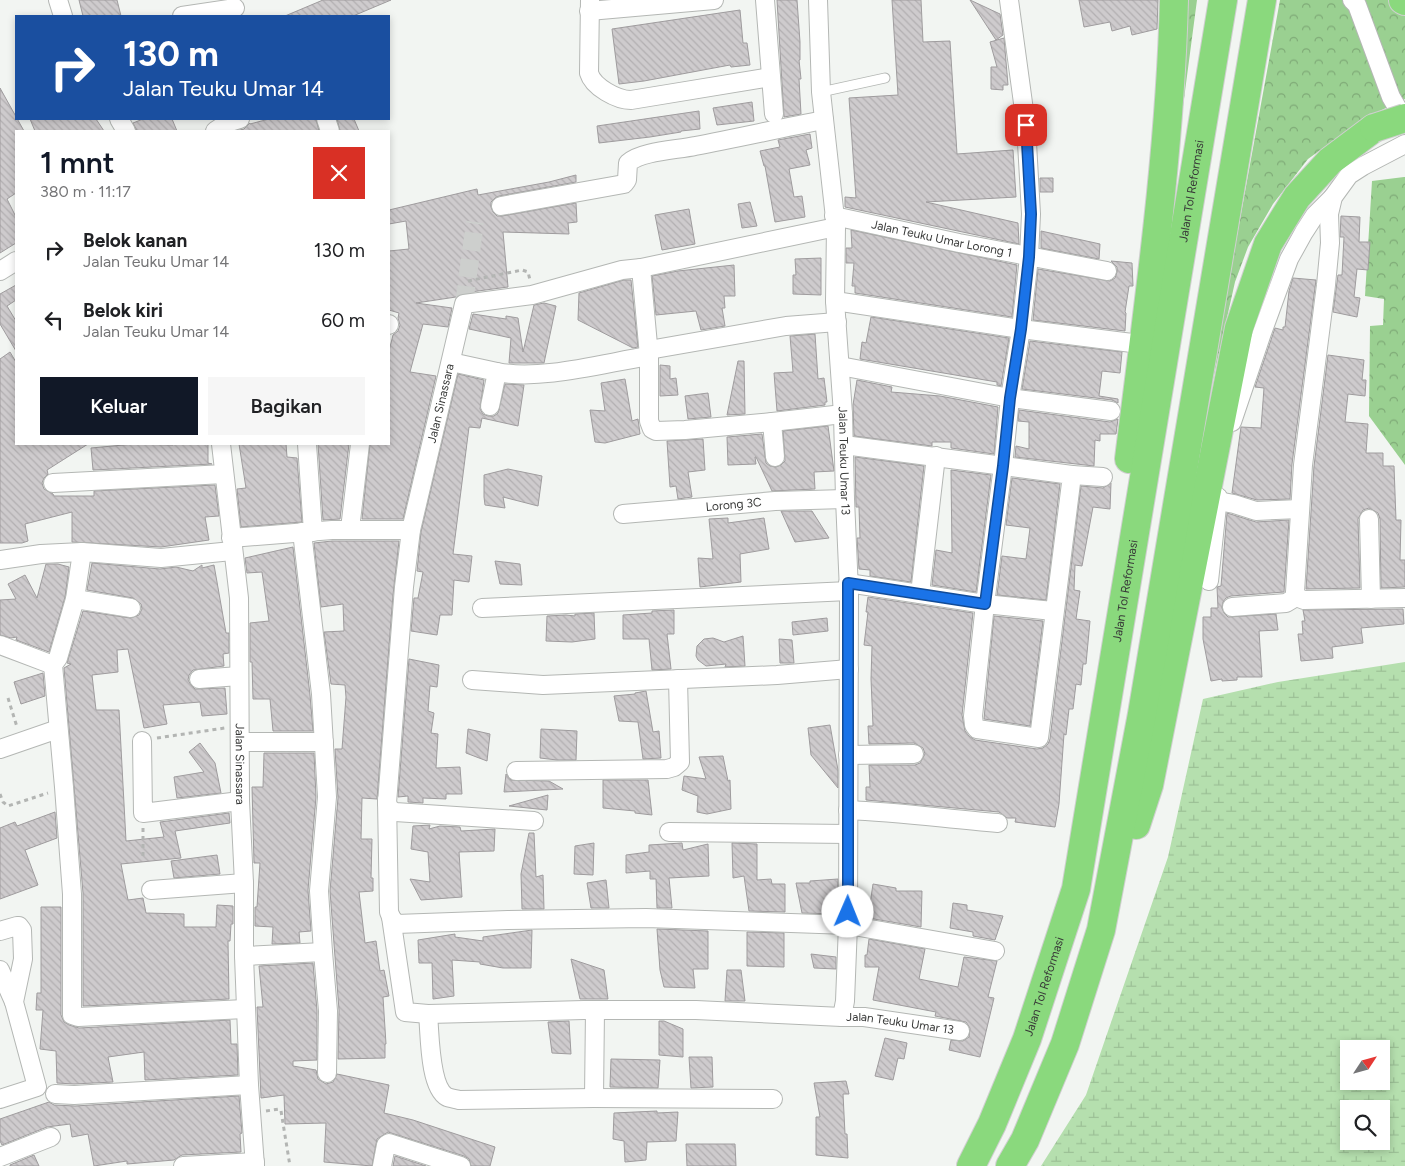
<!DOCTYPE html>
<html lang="id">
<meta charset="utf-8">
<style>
body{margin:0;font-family:Figtree,sans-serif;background:#f6f6f6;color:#202124;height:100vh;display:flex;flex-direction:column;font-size:19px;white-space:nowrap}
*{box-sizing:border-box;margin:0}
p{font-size:16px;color:#757577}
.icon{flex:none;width:28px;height:28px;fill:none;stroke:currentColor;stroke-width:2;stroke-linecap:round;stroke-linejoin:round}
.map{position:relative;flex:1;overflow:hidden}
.sheet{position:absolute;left:15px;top:130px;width:375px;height:315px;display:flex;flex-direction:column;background:#fff;border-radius:0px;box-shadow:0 2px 8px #0003}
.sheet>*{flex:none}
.guide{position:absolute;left:15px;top:15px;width:375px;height:105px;border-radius:0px;box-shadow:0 2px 8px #0003;background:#1a4fa0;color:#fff;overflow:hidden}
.needle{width:32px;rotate:54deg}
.buttons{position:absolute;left:1340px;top:1040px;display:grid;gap:10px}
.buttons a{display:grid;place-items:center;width:50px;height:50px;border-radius:0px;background:#fff;box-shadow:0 2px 8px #0003;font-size:25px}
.pin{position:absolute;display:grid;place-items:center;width:42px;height:42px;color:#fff;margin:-21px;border-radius:10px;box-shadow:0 2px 8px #0006}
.me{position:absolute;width:55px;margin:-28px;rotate:1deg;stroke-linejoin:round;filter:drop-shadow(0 0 4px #0008)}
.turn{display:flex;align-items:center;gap:18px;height:105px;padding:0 25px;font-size:22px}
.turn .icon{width:65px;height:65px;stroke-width:2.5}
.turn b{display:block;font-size:35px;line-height:42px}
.round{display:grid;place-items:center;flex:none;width:52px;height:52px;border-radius:0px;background:#f6f6f6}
.head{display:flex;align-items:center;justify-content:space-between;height:85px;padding:0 25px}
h1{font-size:30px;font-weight:600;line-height:38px;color:#111827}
.cta{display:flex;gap:10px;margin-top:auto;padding:10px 25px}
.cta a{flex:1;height:58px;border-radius:0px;background:#111827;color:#fff;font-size:20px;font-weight:600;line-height:58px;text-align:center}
.cta a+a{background:#f6f6f6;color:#202124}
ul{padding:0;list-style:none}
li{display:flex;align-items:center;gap:15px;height:70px;padding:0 25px}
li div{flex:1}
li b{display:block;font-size:19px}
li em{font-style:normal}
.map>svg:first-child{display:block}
.forest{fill:url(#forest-crowns)}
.wetland{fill:url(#wetland-marsh);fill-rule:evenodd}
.building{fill:url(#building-back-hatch);stroke:#9f9c9e}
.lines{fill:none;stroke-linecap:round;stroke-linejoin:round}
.street-tunnel{stroke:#cdcfcd;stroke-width:18;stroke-dasharray:18 9;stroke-linecap:butt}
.lane-casing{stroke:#b4b7b4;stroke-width:11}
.street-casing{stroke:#b4b7b4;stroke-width:20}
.highway-casing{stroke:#cfcfcf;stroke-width:30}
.path{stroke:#b3b5b3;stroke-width:3;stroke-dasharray:4 4;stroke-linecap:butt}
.lane{stroke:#fff;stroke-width:9}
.street{stroke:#fff;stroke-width:18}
.highway{stroke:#8ad97d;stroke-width:28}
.highway-bridge-casing{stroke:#cfcfcf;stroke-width:30;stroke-linecap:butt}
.highway-bridge{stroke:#8ad97d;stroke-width:28}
.route-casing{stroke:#114b97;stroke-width:12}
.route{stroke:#1a73e8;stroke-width:9}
.labels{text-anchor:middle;stroke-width:4;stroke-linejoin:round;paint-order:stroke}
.street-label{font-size:12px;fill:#383938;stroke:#fff}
</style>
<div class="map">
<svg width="1405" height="1166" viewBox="0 0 1405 1166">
<defs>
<pattern id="forest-crowns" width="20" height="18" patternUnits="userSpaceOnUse" patternTransform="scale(1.25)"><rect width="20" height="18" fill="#9ad091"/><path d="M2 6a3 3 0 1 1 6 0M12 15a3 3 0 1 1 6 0" fill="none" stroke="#7faa77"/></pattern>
<pattern id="wetland-marsh" width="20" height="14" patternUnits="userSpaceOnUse" patternTransform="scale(1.25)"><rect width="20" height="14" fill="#b5dfae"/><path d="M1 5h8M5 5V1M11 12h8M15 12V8" fill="none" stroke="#9cc096"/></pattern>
<pattern id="building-back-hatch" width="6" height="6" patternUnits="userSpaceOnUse" patternTransform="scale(1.25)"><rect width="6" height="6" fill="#cecbcd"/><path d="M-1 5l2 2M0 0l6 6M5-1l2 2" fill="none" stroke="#b2afb1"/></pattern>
</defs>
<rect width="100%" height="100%" fill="#f2f5f2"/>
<path class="forest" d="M1180,0H1197L1162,266Z
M1280,0H1392L1405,10V99L1365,118L1308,159L1273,204L1248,247L1235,282L1201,433Z
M1404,177H1405V465L1369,416L1370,326L1383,325L1384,299L1365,296L1372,181Z"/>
<path class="wetland" d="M1405,662V1166H1041L1086,1095L1168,857L1203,699L1278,682ZM1349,1049H1381V1081H1349ZM1349,1109H1381V1141H1349Z"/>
<path class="building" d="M79,0H117L121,16H83Z
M323,0H391L353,16H285Z
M777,0H797L800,42V60H799L801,79H799L801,114L784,117Z
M892,0H921L923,42L950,41L957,154L1013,150L1016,197L926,202L1018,223L1019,244L845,207V197L856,198L849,98L898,95Z
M970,0L1000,14L1003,35L996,40Z
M1079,0H1158L1157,29L1132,35L1130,26L1112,31L1110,22L1084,27Z
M740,10L743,43H747L750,65L731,67L730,65L644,81L619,84L612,29Z
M1004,38L1008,85H1003V90L991,89V67H997L990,42Z
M0,88L24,131H16V193L7,199L16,217V243L0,253Z
M752,102L754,121L717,125L713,108Z
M699,111L700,129L681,131V132L650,137L599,143L597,126Z
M30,119H96L104,131H35Z
M143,119H172L177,131H137L133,123Z
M269,119H316L319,131H236L244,129L250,123V124Z
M337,119H354L359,131H340Z
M810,134L812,148L806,150L810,165L789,169L794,197L802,196L805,217L775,222L765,166H764L760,151L780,147L778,140Z
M576,175V182L499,196L495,198L491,202V207L493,212L497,216H502L576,203L577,222L568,223L569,234L503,232L508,287L463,293L456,297L416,303L452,308L448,327L423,324L410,372L436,376L403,519H362L370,444H389V351L393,335L398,331L400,325L398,318L399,313L389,310V251L409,249L406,221L389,224V210L477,189L478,195L549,182Z
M1040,178H1053V192H1040Z
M750,202L757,226L742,228L738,204Z
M689,209L695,244L662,250L655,215Z
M1341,216L1360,217L1359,242H1370L1368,270L1357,269L1354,297L1360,298L1357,317L1333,312L1338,275H1342L1344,237H1340Z
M851,230L1017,265L1012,317L855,293V286H852L854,263H846V248H852Z
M1041,231L1100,244L1099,259L1041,248Z
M821,258V295L793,294V275H796L795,259Z
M1111,261L1132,263L1133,286H1129L1125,312L1126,313L1125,331L1033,320L1038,269L1110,281L1115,278L1117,272V267Z
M734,265L735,296H724L725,308H722L725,326L701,330L696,311L656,315L652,276L678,271Z
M1293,278L1316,280L1292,464L1290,499L1257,500L1232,493L1241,427L1261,428L1264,388L1255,387L1275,328L1283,330V327H1285L1289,291Z
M624,280H631L638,347L633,348L578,320L579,293Z
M16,285V300L7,306L16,321V351L0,324V294Z
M544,303L556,306L544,363H509L511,338L469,329L473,314L506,319V316L518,318L523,352L534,305Z
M871,317L1009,338L1001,386L997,385V382L860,359L862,342L866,343Z
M815,334L818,379L824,378L827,402H825V405L777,411L774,373L793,372L790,336Z
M1030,341L1122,352L1120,373L1102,371L1099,396L1118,399V403L1112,400L1022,389Z
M10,352L16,362V444H88L47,470L48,474L44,478L42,483L44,489L53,494L54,496H94V491L215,485L219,516L205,517L209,540L161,547L72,542V512L25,524L28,541L22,543H0V359Z
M1328,355L1364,360L1362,380H1366L1365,396L1348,394L1345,422L1368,424L1366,453H1383V466H1394L1396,520H1401L1400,560H1405V587L1381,588L1380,519L1378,513L1369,508L1363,510L1358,519L1360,588L1306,589L1314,466Z
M738,361H744L745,414L727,415Z
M660,365L670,366V379L676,378L678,395L660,396Z
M458,374L484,380L480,409L483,414L488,416H494L498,413L505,384L524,385L518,426L482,418L480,428L469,427L453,554L472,556L469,582L454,580L452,615H440L437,635L411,631L414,598H418L423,572L417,571L421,532Z
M625,379L632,421L638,419L640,434L605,443L595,442L590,410L605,411L601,383Z
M857,380L892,387L891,392L940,396L998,407L994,454L951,448V442H932V446L854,436L853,405Z
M708,393L711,417L688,419L685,396Z
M1019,410L1110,422L1118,419L1116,434H1100V441L1095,440L1094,466L1015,457L1016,446L1029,449V422L1018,421Z
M828,426L834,471L814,472L815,489L772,491L756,457H755L756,464L728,465L727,437L762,434L766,463L770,466L776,467L781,465L785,461L783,431Z
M703,439L705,470L688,472L692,497L678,499L676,486L670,487L667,441Z
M134,444L173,445V444H208V463L212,464L93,470L91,448Z
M239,444H286L287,457L297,458L302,522L241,527L237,489L246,488Z
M318,444H349L340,519L323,520Z
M855,457L924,466L911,582L870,576V570L859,569L857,538H860L859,507H856Z
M508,469L542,476L538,506L503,497L505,508L485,505L484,497V475Z
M951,470L991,475L976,592L932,585L936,550L952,553Z
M1012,478L1060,484L1046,600L997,595L1002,556L1026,559L1030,528L1006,525Z
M1111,483L1110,509L1093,507L1082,566L1075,565L1074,590L1080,591L1076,619L1090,621L1086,664H1083L1081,685L1076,684L1073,709H1069L1066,735L1064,734L1059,804L1055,827L1015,822L1016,818H1007L999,812L866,800V787H870L869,765H915L920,763L925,754L923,748L914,743L869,744L868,726H873L871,679L872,646L864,645L868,612H866L868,597L973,613L962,715L965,731L969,736L975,740L1037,749L1043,748L1048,744L1050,739L1081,486L1103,488Z
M781,511H812L829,538L795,542Z
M1227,513L1256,522L1289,520L1284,592L1231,596L1226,598L1223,602L1222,608L1224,613L1228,617L1276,614L1278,630L1259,631L1262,677H1237V680L1222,681V679L1211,681L1203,639V617H1211V608H1218L1217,587L1221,586Z
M728,518V523L764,518L769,549L740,554L741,582L700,587L698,558L713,559L709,519Z
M332,541H399L393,595L377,799L362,798L361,839H372L371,878H373V891L359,892L365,943L376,941L380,971L384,970L389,996L383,997L386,1044H385V1058L338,1059L339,1010L330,891L338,798L335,749H342L346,697L345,685L331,684L324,632L344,631L343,604L321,607L314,543Z
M293,547L310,695L313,731H273L270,699H253L252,662H250V623L269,621L262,572L247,573L245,558Z
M495,561L520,564L522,585L500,584Z
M92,563L160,569L176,567L193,571L202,565V568L214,565L226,633H229V653L223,654L224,666L193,670L189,675L188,680L191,685L195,689L225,688L227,714L202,716L200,702L163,705L167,724L144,728L128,649L117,650L118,672L92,675L96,710H119L126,841L164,837L160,822L229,813L230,823L175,831L181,858L121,864L128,900L143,898L146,913L184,914V927H216L217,905L233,906V924H231L230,941H228L229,999L83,1006V893L64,668L71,664L67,663L83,611L130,618L139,615L142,609L141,604L133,598L87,590Z
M46,564H58L69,567L65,597L49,652L16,640L17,637L11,638L0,635V600L16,599L8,584L25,575L37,598Z
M1403,609L1404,624L1361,628L1363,643L1332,647L1333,658L1301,661L1298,634H1303L1302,621H1305L1303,610Z
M674,610V634H667L671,669L652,670L649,639H623V615L652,613V611Z
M594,613L595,639L572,642L546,641L547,616L566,615L575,616V614Z
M994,616L1043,621L1030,726L984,719Z
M827,618L828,631L793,635L792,622Z
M743,636L745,666L725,667L726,664L706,666L698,660L696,656L697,646L704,639L713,638L724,642Z
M779,639L792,640L794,663H780Z
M409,659L439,665L437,687L430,686L428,711L434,713L431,733L438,734L436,768L460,767L462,794H446V799L423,798V803L408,802V796L398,797Z
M43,673L45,696L21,704L14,682Z
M646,691L653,732L659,731L661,758L643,759L638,722L619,721L614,696L635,694V693Z
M830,725L838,770V788L811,755L808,728Z
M468,729L490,734L487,761L466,753Z
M541,729L577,731L576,760H557L540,758Z
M200,743L215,763L221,793L177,798L174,777L204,772L189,752Z
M264,753H314L316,797L308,890L311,931L299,932L300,943L272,944L273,927L255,926V907H257L260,863H254L252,787H263Z
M723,756L728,781L730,780L731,809L707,814L697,812L698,796L682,790L684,776L706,779L699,757Z
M506,774L511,780L549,781L563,789L504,792Z
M603,780H648L652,815L635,813V811L603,808Z
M548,795L547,810L509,806Z
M55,812L57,838L25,850L38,885L0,899V828L15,822L17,826Z
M430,825L429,829L440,826L460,827L461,831L495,829L494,851L459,852L462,897L421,900L410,879L430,882L428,852L411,849L413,826Z
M529,833H534L536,877L543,875L544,909H522L521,874Z
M594,843L593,875L574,874L575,846Z
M682,843L683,850L708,844L709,876L669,878L672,908H657L656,879H650V871L626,873V855L649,852V845Z
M732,843L757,844V880L771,879L772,884H785V912L749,911L744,876L733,878Z
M217,855L220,874L174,878L171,861Z
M838,879L837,914L802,913L796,883H810V881Z
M606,880L609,908H591L587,883Z
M873,884L896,888V891H922L921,927L868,918Z
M953,903L967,905V910L1003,916L995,940L973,936V932L950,928Z
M41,907H61V1015L64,1022L69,1025L79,1028L230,1020L231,1044H237L238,1075L145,1080L144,1052L108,1057L113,1082L74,1084L57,1083L56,1051L40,1049L43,1010H36L37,993H41Z
M657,929L708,931V969H693L695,988L664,987L660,970Z
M532,930L531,968H503L480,964V962L452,960L454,996L433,999L432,963H419L418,940L455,934V937L483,941V937Z
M747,932L784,933V967L747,966Z
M869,939L925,949L919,979L958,987L964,957L997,961L988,997L994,998L980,1057L949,1050L951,1040L963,1041L969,1037L970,1028L966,1022L935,1016L936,1012L873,1000L879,967H865V955H867Z
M811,954L836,957V969L814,968Z
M571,959L604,970L608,999H580Z
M313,963L317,1011V1060L293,1061V1066L316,1070L318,1079L326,1084L333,1082L337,1074L389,1085L384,1113L413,1120L495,1147L490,1166H471L469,1159L464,1156L388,1132L377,1139L372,1166L324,1162L326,1123L285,1124L284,1095L261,1098L257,1007H263L259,966Z
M727,970H741L745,1001H725Z
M569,1021L571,1054L552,1053L548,1022Z
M659,1021H664L683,1029V1057L659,1055Z
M885,1038L907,1043L904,1059L898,1058L893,1080L875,1076Z
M689,1057H712L713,1087L691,1088Z
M611,1059L660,1060L658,1088L610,1087Z
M846,1081L849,1094H843L845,1134H847L848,1158L816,1155V1117H820L814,1083Z
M239,1096L242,1133L240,1134L241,1152L182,1155L174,1160L127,1164V1161L94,1166L88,1134L72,1137L70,1124L47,1127L2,1145L0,1141V1119L49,1102L54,1105L75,1106Z
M657,1111V1113L678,1112L676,1141L647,1142L646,1160L625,1162L624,1141L613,1139L614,1113Z
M686,1144H735L736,1166H687Z
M34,1155L39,1166H10V1165Z
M395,1156L426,1166H393Z"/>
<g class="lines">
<path class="street-tunnel" d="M464,304L475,222"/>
<g class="lane-casing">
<path id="lane" d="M821,92L885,78"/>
</g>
<g class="street-casing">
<g id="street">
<path d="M58,0L63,16"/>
<path d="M590,0L589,73C593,87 617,100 631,100L771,77"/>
<path d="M765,0L774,114"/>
<path id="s1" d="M818,0L821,92L836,227L835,301L843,414L845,499L849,591L848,925L995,951"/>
<path d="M1352,0L1357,5L1391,97L1405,121"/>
<path d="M589,11L714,0"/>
<path d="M182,16L235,8"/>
<path d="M119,119L126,131"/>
<path d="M326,119L330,131"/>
<path d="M215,131L227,123L240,119"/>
<path d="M501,206L624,184L627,180L628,163C641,151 677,150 695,146C738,138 781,128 824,120"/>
<path id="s2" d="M834,216L959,243L1107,271"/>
<path d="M641,268L649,356V421L652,429L656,431L685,430L772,422L843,414"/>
<path d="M0,271L16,261"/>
<path d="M835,301L1021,329L1132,343"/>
<path d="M389,324V325"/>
<path d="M649,350L786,326L837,322"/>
<path d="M451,362L497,372L490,406"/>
<path d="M840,366L1010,398L1111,411"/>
<path d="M497,372C541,381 604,363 649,356"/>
<path d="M772,422L775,457"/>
<path d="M1232,422L1262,333L1289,259L1304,232L1315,215L1333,197"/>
<path id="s3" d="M221,444L239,598L240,801L244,883V956L249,1085L255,1166"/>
<path d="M307,444L313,532"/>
<path d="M844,445L1072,475L1039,738L977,729L974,725L973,716L985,604L1053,611"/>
<path d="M1072,475L1103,477"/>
<path d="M53,483L224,474"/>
<path d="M1218,501L1234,504L1256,511L1300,509"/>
<path id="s4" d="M623,514L775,501L845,499"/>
<path d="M1369,519L1371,599"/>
<path d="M350,529L360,444"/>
<path d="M302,532L321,694L327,797L319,891L323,952L328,1011L327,1073"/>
<path d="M231,538L332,530H411"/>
<path d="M82,552L75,599L58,658L53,665L64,787L72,894V1015L78,1017L245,1009"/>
<path d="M0,560L41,554L82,552L161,558L232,551"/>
<path d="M1209,581L1218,497"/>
<path d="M848,583L985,604L1003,466L1010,398L1021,329L1029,257L1031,214L1026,125L1009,0"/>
<path d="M920,594L936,456"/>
<path d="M1296,597L1295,592L1303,465L1326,285L1330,243L1329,214L1333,197L1349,175L1363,166L1405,144"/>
<path d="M1296,597L1304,600L1405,598"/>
<path d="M75,599L131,608"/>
<path d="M1232,607L1286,603L1296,597"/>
<path d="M482,608L849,591"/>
<path d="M0,645L53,665"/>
<path d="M199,679L239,676"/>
<path d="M472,680L543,685L777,675L849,669"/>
<path d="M142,741L143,813L240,801"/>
<path d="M240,742H324"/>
<path d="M0,749L58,729"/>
<path d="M848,755L914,754"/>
<path d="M516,771L667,769L674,767L680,762L678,679"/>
<path id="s5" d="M387,800L389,912L391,917L396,924L508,920L646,918L848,925L845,1001L842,1017H864L960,1031"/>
<path d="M848,810C898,812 948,819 998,823"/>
<path id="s6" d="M534,821L395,812L390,809L387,803L404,587L411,530L464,304L532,295L622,270L641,268L836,227"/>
<path d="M669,832L848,834"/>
<path d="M151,890L244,883"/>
<path d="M391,917L405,1012L428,1014L584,1010H696L842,1017"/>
<path d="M0,931L17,926H19L22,930L23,959L14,1002L37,1087L0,1099"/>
<path d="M244,956L323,952"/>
<path d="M0,970L14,1002"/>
<path d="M428,1014C430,1033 429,1087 447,1097C450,1098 455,1099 459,1100L594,1098L773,1099"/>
<path d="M55,1094L74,1095L249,1085"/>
<path d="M594,1098L595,1010"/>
<path d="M0,1157L51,1137"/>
<path d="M183,1166L255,1162"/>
<path d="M382,1166L386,1145L389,1143L461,1166"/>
</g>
</g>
<g class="highway-casing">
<g id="highway">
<path d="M1403,0L1405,1"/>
<path d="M1129,459C1148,306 1170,154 1174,0"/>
<path d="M1136,825L1149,785L1239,328L1268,244L1297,197L1330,161L1374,128"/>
<path id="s7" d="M971,1166L992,1124L1027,1039L1076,889L1223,0"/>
<path d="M1010,1166L1025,1140L1065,1044L1101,930L1142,714L1262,0"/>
</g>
</g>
<path class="path" d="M468,281L522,270L528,272L530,280
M8,698L17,727
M157,738L225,728
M0,794L3,802L8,806L48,793
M143,828V860
M266,1111L279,1109L281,1111L290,1166"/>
<use href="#lane" class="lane"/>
<use href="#street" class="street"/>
<use href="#highway" class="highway"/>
<g class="highway-bridge-casing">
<path id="highway-bridge" d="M1374,128L1405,118"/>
</g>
<use href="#highway-bridge" class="highway-bridge"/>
</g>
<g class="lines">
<g class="route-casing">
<path id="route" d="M848,912V583L985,604L1003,466L1010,398L1021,329L1029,257L1031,214L1026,125"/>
</g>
<use href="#route" class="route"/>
</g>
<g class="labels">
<g class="street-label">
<text dy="4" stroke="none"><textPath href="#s7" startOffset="1004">Jalan Tol Reformasi</textPath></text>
<text dy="4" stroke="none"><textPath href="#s2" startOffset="110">Jalan Teuku Umar Lorong 1</textPath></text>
<text dy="4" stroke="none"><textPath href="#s6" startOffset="556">Jalan Sinassara</textPath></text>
<text dy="4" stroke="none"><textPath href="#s1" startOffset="462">Jalan Teuku Umar 13</textPath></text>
<text dy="4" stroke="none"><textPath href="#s4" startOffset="111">Lorong 3C</textPath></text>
<text dy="4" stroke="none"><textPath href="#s7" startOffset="599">Jalan Tol Reformasi</textPath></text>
<text dy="4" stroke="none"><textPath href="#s3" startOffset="321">Jalan Sinassara</textPath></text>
<text dy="4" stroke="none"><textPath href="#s7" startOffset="194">Jalan Tol Reformasi</textPath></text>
<text dy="4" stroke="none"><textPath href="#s5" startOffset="729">Jalan Teuku Umar 13</textPath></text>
</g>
</g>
</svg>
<div class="buttons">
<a><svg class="needle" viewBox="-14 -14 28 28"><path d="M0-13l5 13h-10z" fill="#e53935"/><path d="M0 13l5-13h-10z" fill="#757577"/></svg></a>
<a><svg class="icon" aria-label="search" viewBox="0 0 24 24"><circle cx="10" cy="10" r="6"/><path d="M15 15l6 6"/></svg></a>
</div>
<div class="pin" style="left:1026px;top:125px;background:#d93025"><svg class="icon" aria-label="arrive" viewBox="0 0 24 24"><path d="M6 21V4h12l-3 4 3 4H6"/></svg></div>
<svg class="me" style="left:848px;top:912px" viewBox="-20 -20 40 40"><circle r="19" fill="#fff"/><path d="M0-13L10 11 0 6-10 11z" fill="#1a73e8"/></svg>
<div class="guide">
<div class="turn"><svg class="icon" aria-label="right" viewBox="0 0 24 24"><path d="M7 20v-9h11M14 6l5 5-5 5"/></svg><div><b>130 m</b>Jalan Teuku Umar 14</div></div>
</div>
<section class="sheet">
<div class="head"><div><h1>1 mnt</h1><p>380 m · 11:17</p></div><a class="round" style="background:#d93025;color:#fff"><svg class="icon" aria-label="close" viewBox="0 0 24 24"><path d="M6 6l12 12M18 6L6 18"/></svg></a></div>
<ul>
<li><svg class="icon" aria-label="right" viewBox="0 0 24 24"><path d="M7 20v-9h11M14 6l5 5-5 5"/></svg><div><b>Belok kanan</b><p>Jalan Teuku Umar 14</p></div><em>130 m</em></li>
<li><svg class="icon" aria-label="left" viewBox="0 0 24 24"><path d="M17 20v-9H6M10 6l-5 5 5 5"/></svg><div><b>Belok kiri</b><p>Jalan Teuku Umar 14</p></div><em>60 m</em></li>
</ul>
<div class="cta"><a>Keluar</a><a>Bagikan</a></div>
</section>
</div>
